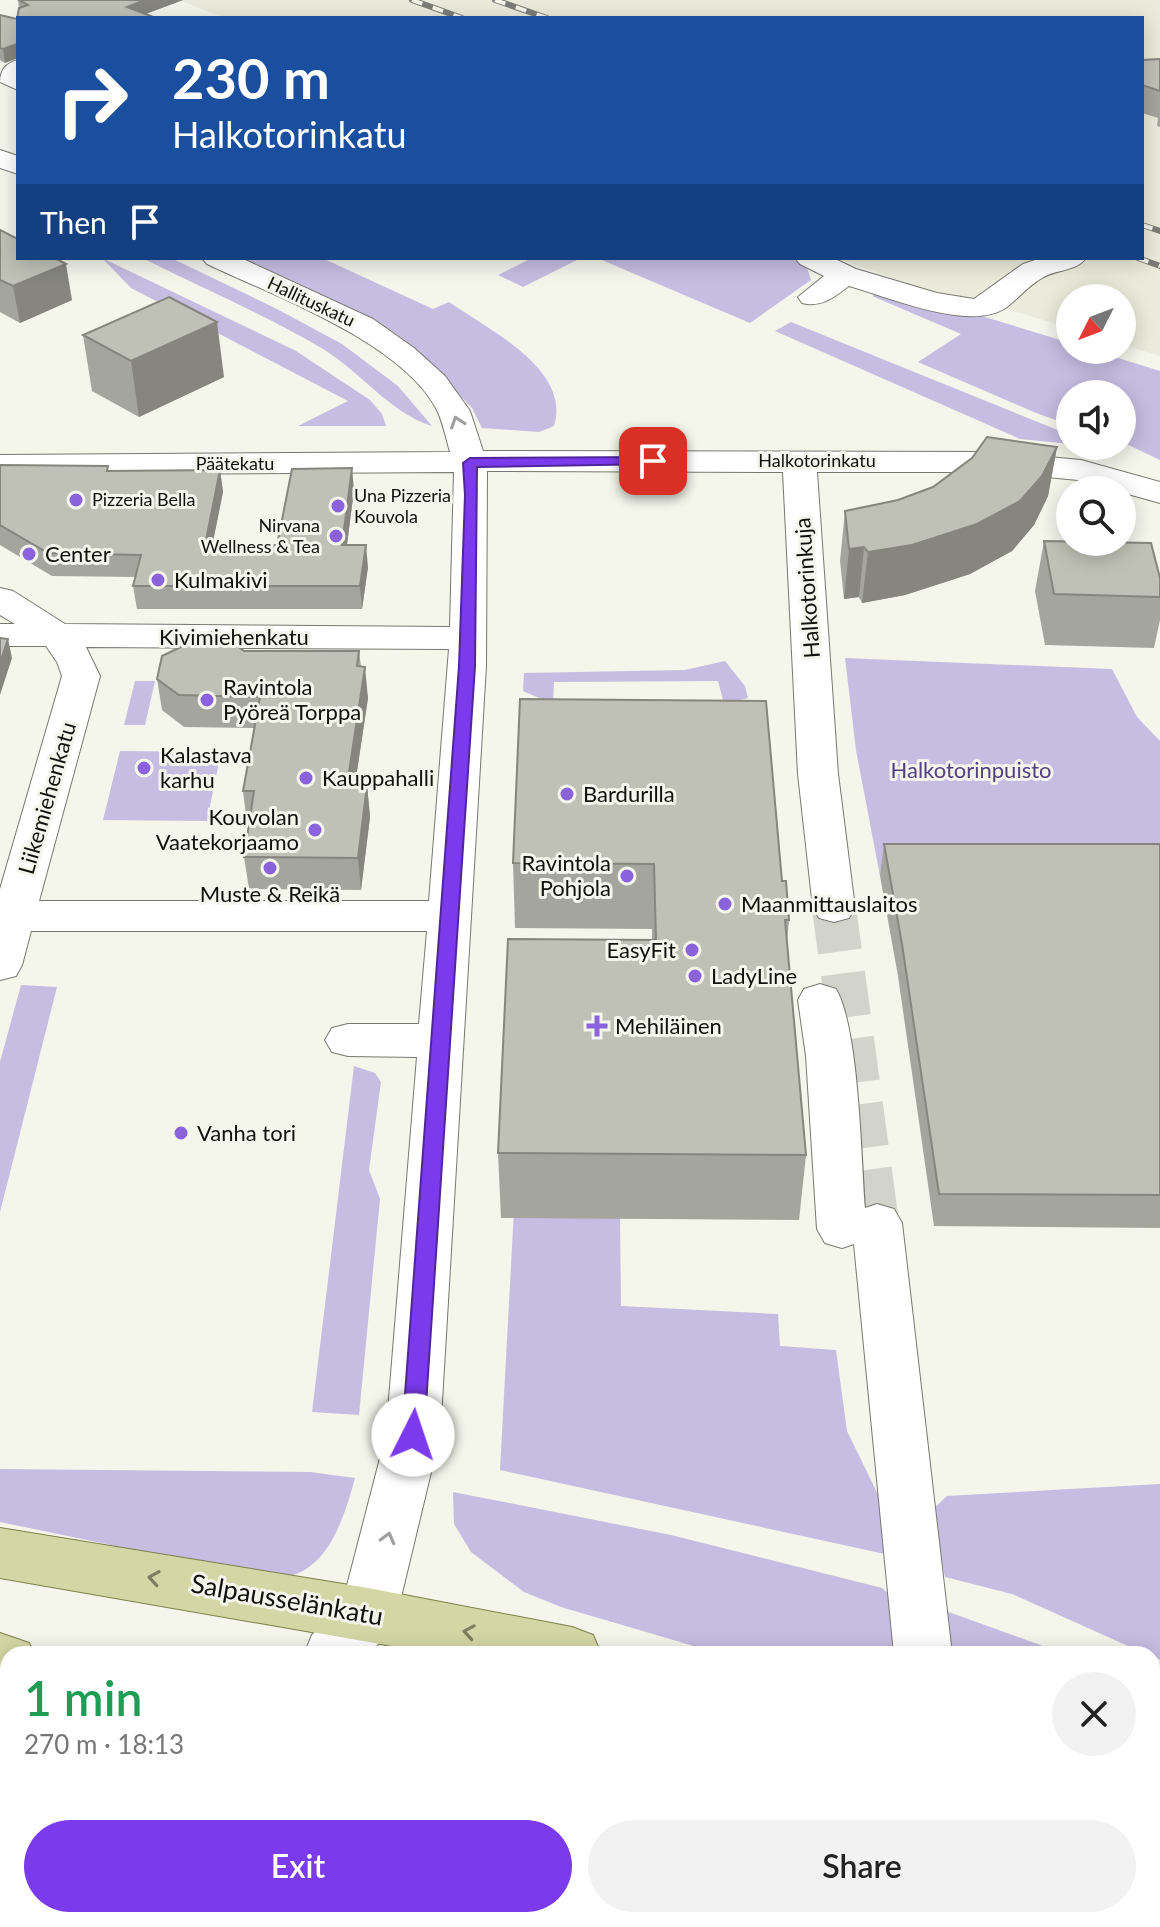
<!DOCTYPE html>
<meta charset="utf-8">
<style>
body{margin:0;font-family:Lato,sans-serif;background:#f2f2f2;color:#222;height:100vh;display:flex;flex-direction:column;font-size:30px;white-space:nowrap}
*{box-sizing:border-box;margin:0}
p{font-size:26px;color:#767676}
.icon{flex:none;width:44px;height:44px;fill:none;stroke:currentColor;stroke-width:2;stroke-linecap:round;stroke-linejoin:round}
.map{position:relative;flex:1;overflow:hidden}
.drawer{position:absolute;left:0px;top:1646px;width:1160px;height:282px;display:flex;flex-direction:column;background:#fff;border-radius:24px 24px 0 0;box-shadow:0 4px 20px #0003}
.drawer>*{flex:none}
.hud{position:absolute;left:16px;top:16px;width:1128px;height:244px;border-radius:0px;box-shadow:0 4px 20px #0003;background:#1a4fa0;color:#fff;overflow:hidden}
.needle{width:52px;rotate:228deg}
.tools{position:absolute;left:1056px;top:284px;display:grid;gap:16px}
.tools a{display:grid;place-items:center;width:80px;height:80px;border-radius:50%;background:#fff;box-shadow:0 4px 20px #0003;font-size:40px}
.pin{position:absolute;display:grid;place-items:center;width:68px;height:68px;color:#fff;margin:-34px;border-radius:16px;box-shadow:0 4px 12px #0006}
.me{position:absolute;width:88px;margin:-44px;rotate:4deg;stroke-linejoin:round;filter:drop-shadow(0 0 6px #0008)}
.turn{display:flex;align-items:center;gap:28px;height:168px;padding:0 24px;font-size:36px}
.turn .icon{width:104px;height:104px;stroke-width:2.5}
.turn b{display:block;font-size:56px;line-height:68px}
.then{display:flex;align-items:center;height:76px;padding:0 24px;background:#0003;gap:16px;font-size:30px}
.round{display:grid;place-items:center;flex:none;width:84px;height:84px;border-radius:42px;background:#f2f2f2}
.headline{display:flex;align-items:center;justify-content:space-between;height:136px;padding:0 24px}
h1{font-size:48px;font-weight:600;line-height:60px;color:#1e9e55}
.action{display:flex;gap:16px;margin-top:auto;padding:16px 24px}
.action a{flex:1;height:92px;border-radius:48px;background:#7c3aed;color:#fff;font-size:32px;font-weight:600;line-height:92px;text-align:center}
.action a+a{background:#f2f2f2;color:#222}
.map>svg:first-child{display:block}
.built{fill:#eaebda}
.green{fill:#c6bde2}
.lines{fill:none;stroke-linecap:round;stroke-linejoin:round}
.minor-tunnel{stroke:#d2d3ca;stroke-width:44;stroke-dasharray:44 22;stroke-linecap:butt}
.minor-casing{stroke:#77786f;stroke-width:2}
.major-casing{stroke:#7d8049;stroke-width:2}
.minor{fill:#fff;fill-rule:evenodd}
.major{fill:#d4d6a5;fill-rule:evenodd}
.rail-casing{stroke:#7d7d77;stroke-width:6}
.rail{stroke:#f4f5eb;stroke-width:4;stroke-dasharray:11;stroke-linecap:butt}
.wall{fill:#a4a59d}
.shaded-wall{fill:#86867f}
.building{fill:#bfc0b6;stroke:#86867f;stroke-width:2}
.oneway{stroke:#a0a09f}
.oneway2{stroke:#7c7d61}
.route{fill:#7c3aed;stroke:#51269a;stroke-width:2}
.poi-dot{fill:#8962dc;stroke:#f4f5eb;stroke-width:3}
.labels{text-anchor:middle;stroke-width:6;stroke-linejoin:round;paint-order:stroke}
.far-street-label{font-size:18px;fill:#11110e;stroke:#f4f5eb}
.far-poi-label{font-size:18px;fill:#11110e;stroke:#f4f5eb;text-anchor:start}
.poi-label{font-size:22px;fill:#11110e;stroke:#f4f5eb;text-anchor:start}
.street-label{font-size:22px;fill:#11110e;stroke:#f4f5eb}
.park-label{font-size:22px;fill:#544082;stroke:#f4f5eb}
.near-street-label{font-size:26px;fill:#11110e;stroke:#f4f5eb}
</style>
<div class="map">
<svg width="1160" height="1927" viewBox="0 0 1160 1927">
<rect width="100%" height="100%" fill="#f4f5eb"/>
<path class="built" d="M179,0H1160V356L1122,344V298H1070V328L973,299L914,286L836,258H1142V18H225Z"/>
<path class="green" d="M102,258L296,351L370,400L382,414L386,426H298L348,401L131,288Z
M142,258H171L275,308L342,344L398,386L432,426C390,413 361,372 323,349C266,315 202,288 142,258Z
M243,258H322L433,309L449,302C487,329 572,369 554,426L539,432L482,428L472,408L422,357Z
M532,258H581L523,287L498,275Z
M597,258H792L808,270L811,280L750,323Z
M879,293L985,317L1070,343V350H1092L1160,371V460L1122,442V394H1070V425L1036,413L918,362L961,334L872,296Z
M791,322L1070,435V444L1020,439L775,331Z
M845,658L1112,669L1137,717L1160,741V876H880L856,750Z
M725,661L745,686L748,698L724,704L718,681L554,682L553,704L523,691L524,673L685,670Z
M135,681H155L145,725H124Z
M120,751L221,752L207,821L103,820Z
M21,985L57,987L0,1212V1062Z
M354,1066L375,1073L381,1082L369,1170L380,1199L359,1415L312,1412Z
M514,1210L620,1212L621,1306L778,1314L780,1346L836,1350L847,1431L891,1521L894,1556L500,1470Z
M0,1469L310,1472L355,1478C343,1522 325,1581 270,1578L0,1522Z
M1160,1484V1660L1152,1654H1146L1012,1594L945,1577L931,1511L947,1496Z
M453,1492L671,1535L882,1588C904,1605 896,1629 893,1654H721L561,1607L524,1592L471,1552L454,1524Z
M946,1611L1065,1654H945Z
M1152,1697L1160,1702V1832L1152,1827Z
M0,1791L8,1793V1904L0,1895Z
M22,1920H538L567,1927H28Z"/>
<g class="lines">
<path class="minor-tunnel" d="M834,908L877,1223"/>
<g class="minor-casing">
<path id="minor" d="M18,60V90L0,82C0,70 6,63 18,60Z
M0,150L18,156V174L0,168Z
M202,258H241L373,319L414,348L445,376L470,411L483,451L996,452L1081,460L1160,482V503L1078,480L996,472H817L838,774L855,908L849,918L834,922L819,918L813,908L798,774L783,472L487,471L486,666L440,1435L397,1614L388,1632L370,1654H304L312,1635L343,1601L386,1435L417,1057L348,1056L332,1052L325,1040L332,1028L348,1024H419L427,931H31L22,965L16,976L0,980V889L62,676L57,662L46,646H0V624H15L0,615V588L13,591L65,624L450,627L454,472L0,475V455L450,452C446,438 443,423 437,410C402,342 274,296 207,264ZM86,647L449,649L429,901H39L100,676Z
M795,258H833L856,269L937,293L974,299L1023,264L1041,258H1086C1076,272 1055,269 1042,278C1028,286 1017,300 1004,309C968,331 888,297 849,286C834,297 822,308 802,303L798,297L824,276L800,264Z
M820,984L836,989C859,1028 861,1157 865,1208L877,1204L894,1209L902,1223L952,1654H894L854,1244L842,1248L825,1243L817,1229L806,1056L798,1000L804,989Z"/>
</g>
<g class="major-casing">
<path id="major" d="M0,1528L368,1588L572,1627L593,1635L601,1654H438L0,1578Z
M0,1633L29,1643L34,1654H8V1689L0,1687Z
M1152,1865L1160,1869V1927H1144L1131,1920H1152Z
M887,1920H961L964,1927H890Z"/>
</g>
<use href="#minor" class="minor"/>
<use href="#major" class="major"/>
<g class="rail-casing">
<path id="rail" d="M412,0L462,18
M495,0L547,18
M1142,225L1160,231
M1138,258L1160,266"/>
</g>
<use href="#rail" class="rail"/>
</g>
<path class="wall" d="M18,0H183L145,14L18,18L5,63L0,60V15L17,19L19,8Z
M1160,59V127L1157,126L1158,118L1142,113V60Z
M0,230L72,300L20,323L0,312Z
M83,335L224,377L139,417L92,391Z
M1057,447L1048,496L1034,525L1012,551L970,574L905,595L862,603L859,597L844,599L840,561L845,511L898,500Z
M0,465L109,471L220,470L223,492L212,545H277L354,490L347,545L368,567L362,609H137L133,586L136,577L52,576L0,545Z
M1044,541L1160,578V620L1154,648L1045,645L1035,591Z
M244,651H359L361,666L368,698L355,785H367L370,817L361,890L249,889L244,857L249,823H247L243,791L254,728L184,727L162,710L157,679Z
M520,699L782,881L789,920L787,943L806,1155L799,1220L501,1218L498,1153L652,940V929L515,928L513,863Z
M884,844H1160V1228L934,1226L898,976L880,876Z"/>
<path class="shaded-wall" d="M145,0H183L135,18L127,7Z
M17,44L18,58L5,63L3,49Z
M66,264L72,300L20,323L13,286Z
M217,322L224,377L139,417L131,361Z
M1057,447L1048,496L1034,525L1012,551L970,574L905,595L862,603L868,552Z
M352,468L354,490L344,567L342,545Z
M220,470L223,492L208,567L205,545Z
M366,545L368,567L362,609L360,586Z
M864,547L859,597L844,599L849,549Z
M8,639L12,658L0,695V663Z
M365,667L368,698L350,817L347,785Z
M367,785L370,817L361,890L358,858Z"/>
<path class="building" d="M19,0H145L127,7L156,18H18V50L17,44L3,49L0,48V15L17,19L19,8L28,5Z
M1160,59V91L1142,85V60Z
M0,230L18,239V258H55L66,264L13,286L0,280Z
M169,297L217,322L131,361L83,335Z
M987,437L1057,447L1042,476L1020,501L977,524L912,545L868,552L864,547L849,549L845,511L898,500L933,487L972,458Z
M0,465L108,466L107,471L220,470L205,545H277L292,469L352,468L342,545H366L360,586H133L141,555L48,553L0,525Z
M1044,541L1151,543L1160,578V597L1054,594Z
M216,630L244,651H359L357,666L365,667L347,785H367L358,858L244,857L254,791H243L260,697L179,695L157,679L162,656Z
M0,638L8,639L0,663Z
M520,699L766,701L782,881H786L789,920H785L806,1155L498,1153L508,939L656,940L654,864L513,863Z
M884,844H1160V1195L939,1194L902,944Z"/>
<defs><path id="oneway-chevron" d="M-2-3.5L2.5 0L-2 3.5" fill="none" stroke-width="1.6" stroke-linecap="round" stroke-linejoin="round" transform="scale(2)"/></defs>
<g class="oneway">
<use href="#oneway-chevron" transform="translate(457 422) rotate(-109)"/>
<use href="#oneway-chevron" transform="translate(388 1538) rotate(-75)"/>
</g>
<g class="oneway2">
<use href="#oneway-chevron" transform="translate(154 1578) rotate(-171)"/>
<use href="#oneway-chevron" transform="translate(469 1632) rotate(-170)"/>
</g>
<path class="route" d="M653,457L658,458V464L477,467L475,666L424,1435L421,1442L413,1445L405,1442L402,1435L459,666L465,495L463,463L470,458Z"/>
<g class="poi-dot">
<circle cx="76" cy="500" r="8"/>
<circle cx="338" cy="506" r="8"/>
<circle cx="336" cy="536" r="8"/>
<circle cx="29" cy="554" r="8"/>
<circle cx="158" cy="580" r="8"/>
<circle cx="207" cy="700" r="8"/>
<circle cx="144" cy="768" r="8"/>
<circle cx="306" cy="778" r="8"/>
<circle cx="567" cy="794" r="8"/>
<circle cx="315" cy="830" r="8"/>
<circle cx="270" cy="868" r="8"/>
<circle cx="627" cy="876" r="8"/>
<circle cx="725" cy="904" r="8"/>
<circle cx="692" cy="950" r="8"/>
<circle cx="695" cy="976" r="8"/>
<path d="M593 1014h8v8h8v8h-8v8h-8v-8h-8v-8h8z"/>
<circle cx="181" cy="1133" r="8"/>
</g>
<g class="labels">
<g class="far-street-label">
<text transform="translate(311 302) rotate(25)" y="6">Hallituskatu</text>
<text x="817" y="467">Halkotorinkatu</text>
<text x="235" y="470">Päätekatu</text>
</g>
<g class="far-poi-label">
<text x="354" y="502">Una Pizzeria<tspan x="354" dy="21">Kouvola</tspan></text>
<text x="92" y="506">Pizzeria Bella</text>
<text x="320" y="532" text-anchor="end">Nirvana<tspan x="320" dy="21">Wellness &amp; Tea</tspan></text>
</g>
<g class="poi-label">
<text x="45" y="562">Center</text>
<text x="174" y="588">Kulmakivi</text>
<text x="223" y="695">Ravintola<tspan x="223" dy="25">Pyöreä Torppa</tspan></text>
<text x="160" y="763">Kalastava<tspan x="160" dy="25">karhu</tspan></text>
<text x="322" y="786">Kauppahalli</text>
<text x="583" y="802">Bardurilla</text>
<text x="299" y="825" text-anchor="end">Kouvolan<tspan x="299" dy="25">Vaatekorjaamo</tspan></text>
<text x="611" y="871" text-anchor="end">Ravintola<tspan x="611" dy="25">Pohjola</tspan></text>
<text x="270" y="902" text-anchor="middle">Muste &amp; Reikä</text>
<text x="741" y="912">Maanmittauslaitos</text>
<text x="676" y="958" text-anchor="end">EasyFit</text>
<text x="711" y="984">LadyLine</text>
<text x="615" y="1034">Mehiläinen</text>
<text x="197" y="1141">Vanha tori</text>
</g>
<g class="street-label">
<text transform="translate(807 588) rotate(-94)" y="8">Halkotorinkuja</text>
<text x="234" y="645">Kivimiehenkatu</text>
<text transform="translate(47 798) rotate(-74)" y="8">Liikemiehenkatu</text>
</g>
<g class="park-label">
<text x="971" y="778">Halkotorinpuisto</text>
</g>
<g class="near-street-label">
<text transform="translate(287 1600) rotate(10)" y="9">Salpausselänkatu</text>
</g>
</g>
</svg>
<div class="tools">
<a><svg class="needle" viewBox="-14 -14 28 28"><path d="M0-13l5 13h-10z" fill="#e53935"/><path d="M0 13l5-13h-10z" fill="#767676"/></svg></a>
<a><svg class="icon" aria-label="sound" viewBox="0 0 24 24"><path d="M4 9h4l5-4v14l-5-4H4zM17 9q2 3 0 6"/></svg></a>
<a><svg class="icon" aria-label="search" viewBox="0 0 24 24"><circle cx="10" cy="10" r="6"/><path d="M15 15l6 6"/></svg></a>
</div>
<div class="pin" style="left:653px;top:461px;background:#d93025"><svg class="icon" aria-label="arrive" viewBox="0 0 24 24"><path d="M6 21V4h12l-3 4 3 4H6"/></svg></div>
<svg class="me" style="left:413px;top:1435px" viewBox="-20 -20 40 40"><circle r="19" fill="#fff"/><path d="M0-13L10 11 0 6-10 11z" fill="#7c3aed"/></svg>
<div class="hud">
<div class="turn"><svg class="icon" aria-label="right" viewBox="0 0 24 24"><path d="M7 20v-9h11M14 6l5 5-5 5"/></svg><div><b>230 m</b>Halkotorinkatu</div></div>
<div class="then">Then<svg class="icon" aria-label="arrive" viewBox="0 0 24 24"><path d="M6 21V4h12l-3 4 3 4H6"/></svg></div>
</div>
<section class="drawer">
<div class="headline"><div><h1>1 min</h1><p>270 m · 18:13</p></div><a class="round"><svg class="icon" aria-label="close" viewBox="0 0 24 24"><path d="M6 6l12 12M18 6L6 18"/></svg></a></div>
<div class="action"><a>Exit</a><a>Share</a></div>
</section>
</div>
